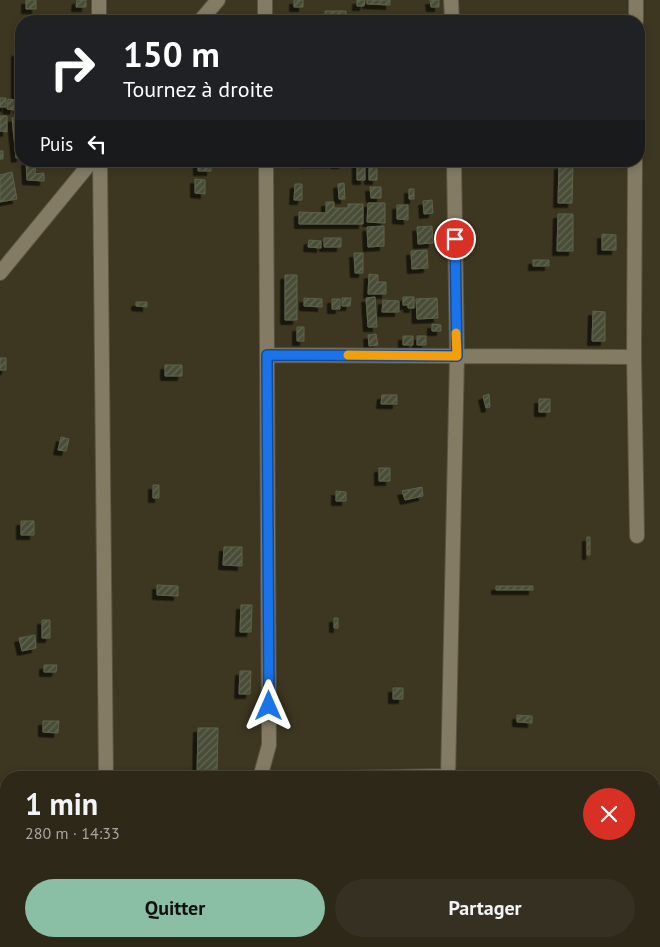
<!DOCTYPE html>
<html lang="fr">
<meta charset="utf-8">
<style>
body{margin:0;font-family:"PT Sans",sans-serif;background:#363022;color:#f1f3f6;height:100vh;display:flex;flex-direction:column;font-size:19px;white-space:nowrap}
*{box-sizing:border-box;margin:0}
p{font-size:16px;color:#a7a6a2}
.icon{flex:none;width:28px;height:28px;fill:none;stroke:currentColor;stroke-width:2;stroke-linecap:round;stroke-linejoin:round}
.map{position:relative;flex:1;overflow:hidden}
.drawer{position:absolute;left:0px;top:771px;width:660px;height:176px;display:flex;flex-direction:column;background:#2e2819;border-radius:20px 20px 0 0;box-shadow:0 2px 8px #0003,0 0 0 1px #494438}
.drawer>*{flex:none}
.guide{position:absolute;left:15px;top:15px;width:630px;height:152px;border-radius:20px;box-shadow:0 2px 8px #0003,0 0 0 1px #494438;background:#202124;color:#fff;overflow:hidden}
.pin{position:absolute;display:grid;place-items:center;width:42px;height:42px;color:#fff;margin:-21px;border:2px solid #fff;border-radius:50%;box-shadow:0 1px 5px #0007}
.me{position:absolute;width:55px;margin:-28px;rotate:0deg;stroke-linejoin:round;filter:drop-shadow(0 0 4px #0008)}
.turn{display:flex;align-items:center;gap:18px;height:105px;padding:0 25px;font-size:22px}
.turn .icon{width:65px;height:65px;stroke-width:2.5}
.turn b{display:block;font-size:35px;line-height:42px}
.then{display:flex;align-items:center;height:48px;padding:0 25px;background:#0003;gap:10px;font-size:19px}
.round{display:grid;place-items:center;flex:none;width:52px;height:52px;border-radius:26px;background:#363022}
.head{display:flex;align-items:center;justify-content:space-between;height:85px;padding:0 25px}
h1{font-size:30px;font-weight:700;line-height:38px}
.action{display:flex;gap:10px;margin-top:auto;padding:10px 25px}
.action a{flex:1;height:58px;border-radius:30px;background:#8abfa5;color:#111;font-size:20px;font-weight:700;line-height:58px;text-align:center}
.action a+a{background:#363022;color:#f1f3f6}
.map>svg:first-child{display:block}
.building{fill:url(#building-hatch);stroke:#5c624b;filter:url(#shadow)}
.lines{fill:none;stroke-linecap:round;stroke-linejoin:round}
.street-casing{stroke:#5b5443;stroke-width:16}
.street{stroke:#837b64;stroke-width:14}
.route-casing{stroke:#114b97;stroke-width:12}
.route{stroke:#1a73e8;stroke-width:9}
.slow{stroke:#f59e0b;stroke-width:9}
</style>
<div class="map">
<svg width="660" height="947" viewBox="0 0 660 947">
<defs>
<pattern id="building-hatch" width="6" height="6" patternUnits="userSpaceOnUse" patternTransform="scale(1.25)"><rect width="6" height="6" fill="#494e38"/><path d="M-1 1l2-2M0 6l6-6M5 7l2-2" fill="none" stroke="#636754"/></pattern>
<filter id="shadow"><feDropShadow dx="-4.5" dy="4.5" stdDeviation="0" flood-color="#0009"/></filter>
</defs>
<rect width="100%" height="100%" fill="#3d3621"/>
<path class="building" d="M26,0H36V9H26Z
M77,0H86V7H76Z
M294,0H303V7H294Z
M357,0H365L364,6H357Z
M367,0H390V5L367,4Z
M430,0H439V7H431Z
M325,11H346V21H325Z
M26,17H34V21H26Z
M16,52H21V97H16Z
M0,98H6V107H0Z
M8,99L16,100L14,110L7,109Z
M18,101H21V109H18Z
M0,116H7V132L0,131Z
M19,117L21,157L16,158L12,118Z
M0,151H3V159H0Z
M26,161H36L35,174L44,173V181L27,180Z
M198,161H211V171H198Z
M305,161H332V163H305Z
M335,161H343V164H335Z
M357,161H365V180H357Z
M369,161H377V180H369Z
M559,165H573L572,203H558Z
M12,172L17,199L0,202V175Z
M195,179L205,180V194L195,193Z
M344,183L345,199H339L338,184Z
M295,184H302V200H294Z
M370,187H381V198H371Z
M409,189H414V199H409Z
M432,200L433,213L424,214L423,201Z
M326,202H334V208H348V204H363V224H299V212L326,213Z
M368,203H385V223L367,222Z
M397,205H408V220L397,219Z
M558,214H573V251H557Z
M384,226V246L368,247L367,227Z
M432,226L433,243L418,244L417,227Z
M602,234L616,235V250H602Z
M324,238H341V247H324Z
M309,240L321,241V248L308,247Z
M427,250L428,268L412,269L411,251Z
M354,253H363V273H355Z
M533,260H549V266H533Z
M369,274L378,275V282H386V294H368Z
M285,275H297V320H285Z
M375,297L377,327H368L366,298Z
M403,297H414V308H408V305H403Z
M304,298L322,299V307L304,306Z
M342,298H351L350,306H342Z
M437,298L438,318L417,319L416,299Z
M332,299H340V309H332Z
M383,300L399,301V312H382Z
M136,302H147V307L136,306Z
M593,311L605,312V341H592Z
M432,324L441,325V331H432Z
M297,327H304V341H297Z
M376,334L378,345L369,346L368,335Z
M403,336H413V345H403Z
M417,336H426V345H417Z
M0,358H6V370H0Z
M165,365H182V376H165Z
M489,394L490,407L486,408L483,396Z
M382,395H397V404H381Z
M539,399H550V412H539Z
M61,437L69,439L66,451L58,450Z
M379,468H390V481H379Z
M153,485H159V498H153Z
M422,487L423,496L405,500L402,491Z
M336,491L346,492V501H336Z
M21,521H34V535H21Z
M587,537H590V555H587Z
M224,547H242V566L223,565Z
M157,585L178,586V596L157,595Z
M496,586H533V590H496Z
M241,605H252L251,632H240Z
M334,618H338V628H334Z
M42,620H50V638H42Z
M35,635L36,648L22,651L19,638Z
M44,665H57L56,672H44Z
M240,671H251L250,694H239Z
M393,688H403V699H393Z
M517,715L532,716V723L517,722Z
M43,721H59L58,733L43,732Z
M198,728H218L217,778L197,777Z"/>
<g class="lines">
<g class="street-casing">
<path id="street" d="M99,0V21
M265,0V21
M451,0L452,21
M200,21L218,0
M636,21V0
M100,161L106,778
M635,161L634,357L637,536
M0,273L92,161
M267,355L634,357
M260,778L269,745L266,161
M345,778L448,776
M448,778L457,356L454,161
M107,941V947
M134,947L139,941
M381,947L385,941"/>
</g>
<use href="#street" class="street"/>
</g>
<g class="lines">
<g class="route-casing">
<path id="route" d="M269,706L267,355L457,356L455,239"/>
</g>
<use href="#route" class="route"/>
<path class="slow" d="M348,355L457,356L456,333"/>
</g>
</svg>
<div class="pin" style="left:455px;top:239px;background:#d93025"><svg class="icon" aria-label="arrive" viewBox="0 0 24 24"><path d="M6 21V4h12l-3 4 3 4H6"/></svg></div>
<svg class="me" style="left:269px;top:706px" viewBox="-20 -20 40 40"><path d="M0-17L14 15 0 8-14 15z" fill="#1a73e8" stroke="#fff" stroke-width="4"/></svg>
<div class="guide">
<div class="turn"><svg class="icon" aria-label="right" viewBox="0 0 24 24"><path d="M7 20v-9h11M14 6l5 5-5 5"/></svg><div><b>150 m</b>Tournez à droite</div></div>
<div class="then">Puis<svg class="icon" aria-label="left" viewBox="0 0 24 24"><path d="M17 20v-9H6M10 6l-5 5 5 5"/></svg></div>
</div>
<section class="drawer">
<div class="head"><div><h1>1 min</h1><p>280 m · 14:33</p></div><a class="round" style="background:#d93025;color:#fff"><svg class="icon" aria-label="close" viewBox="0 0 24 24"><path d="M6 6l12 12M18 6L6 18"/></svg></a></div>
<div class="action"><a>Quitter</a><a>Partager</a></div>
</section>
</div>
